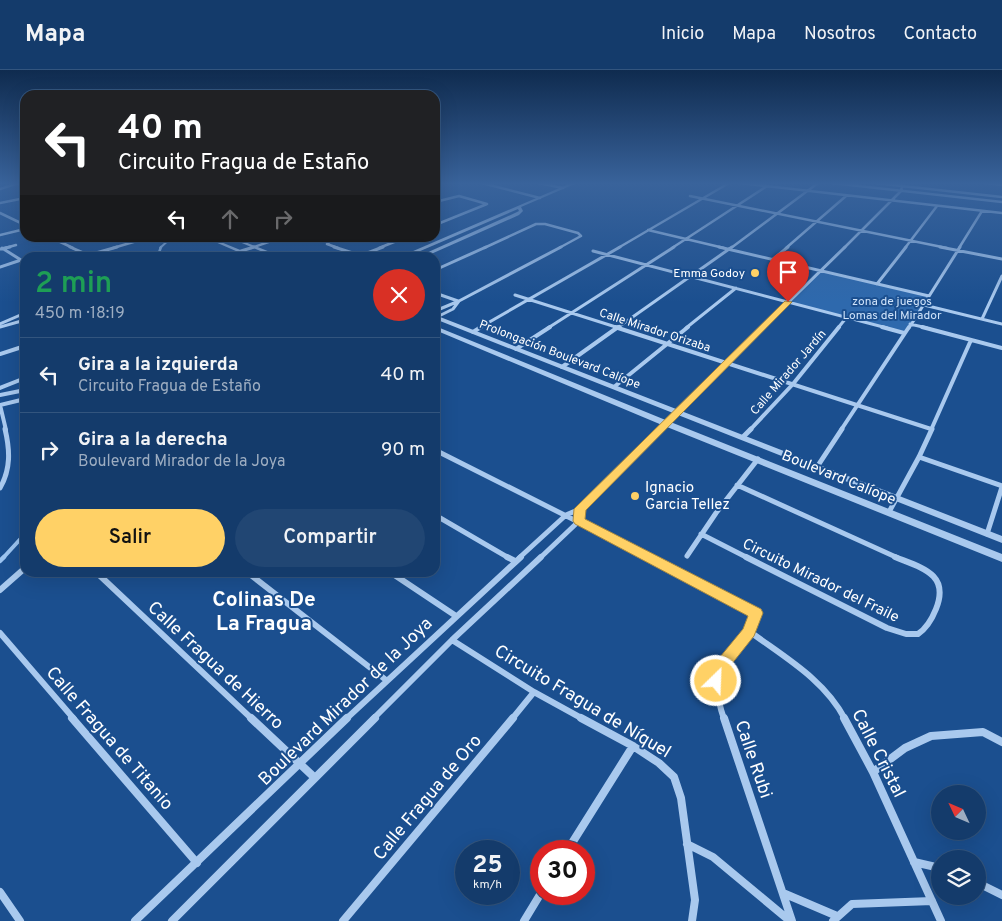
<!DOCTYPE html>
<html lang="es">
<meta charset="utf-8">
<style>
body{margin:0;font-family:Overpass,sans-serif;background:#214673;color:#f1f3f6;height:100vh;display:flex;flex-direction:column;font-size:19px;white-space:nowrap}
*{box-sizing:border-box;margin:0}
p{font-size:16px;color:#9dadc1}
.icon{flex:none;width:28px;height:28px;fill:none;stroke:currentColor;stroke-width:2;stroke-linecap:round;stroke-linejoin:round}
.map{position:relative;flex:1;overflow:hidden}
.panel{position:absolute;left:20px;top:182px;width:420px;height:325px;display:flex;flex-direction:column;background:#143b6b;border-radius:15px;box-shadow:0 5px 20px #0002,0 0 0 1px #33557e}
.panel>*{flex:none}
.hud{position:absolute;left:20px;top:20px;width:420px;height:152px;border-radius:15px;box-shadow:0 5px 20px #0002,0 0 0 1px #33557e;background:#202124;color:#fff;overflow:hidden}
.needle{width:32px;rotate:314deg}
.tools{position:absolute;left:931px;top:715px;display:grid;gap:10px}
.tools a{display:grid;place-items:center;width:55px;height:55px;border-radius:50%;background:#143b6b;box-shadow:0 5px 20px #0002,0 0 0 1px #33557e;font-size:25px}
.speed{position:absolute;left:455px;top:770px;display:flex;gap:10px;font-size:25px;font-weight:700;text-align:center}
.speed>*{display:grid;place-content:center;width:65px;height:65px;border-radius:50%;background:#143b6b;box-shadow:0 5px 20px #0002,0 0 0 1px #33557e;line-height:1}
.speed small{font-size:12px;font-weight:400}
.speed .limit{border:8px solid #d22;background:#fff;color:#111}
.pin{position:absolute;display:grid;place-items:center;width:42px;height:42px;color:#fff;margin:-51px -21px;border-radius:50% 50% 50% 0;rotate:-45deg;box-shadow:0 0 5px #0007}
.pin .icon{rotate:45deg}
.me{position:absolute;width:55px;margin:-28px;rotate:24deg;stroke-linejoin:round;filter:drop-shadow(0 0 4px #0008)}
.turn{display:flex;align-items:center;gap:18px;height:105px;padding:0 15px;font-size:22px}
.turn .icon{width:65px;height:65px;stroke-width:2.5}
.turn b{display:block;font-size:35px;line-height:42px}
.lanes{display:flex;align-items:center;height:48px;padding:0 15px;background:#0003;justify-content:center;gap:25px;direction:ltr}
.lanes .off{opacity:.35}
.round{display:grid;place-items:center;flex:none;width:52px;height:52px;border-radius:26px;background:#214673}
.head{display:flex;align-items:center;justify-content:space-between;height:85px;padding:0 15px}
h1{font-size:30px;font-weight:600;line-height:38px;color:#1e9e55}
.action{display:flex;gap:10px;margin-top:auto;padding:10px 15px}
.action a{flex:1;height:58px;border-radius:30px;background:#ffd166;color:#111;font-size:20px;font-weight:600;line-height:58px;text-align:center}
.action a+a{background:#214673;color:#f1f3f6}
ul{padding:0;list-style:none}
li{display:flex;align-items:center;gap:15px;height:75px;padding:0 15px;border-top:1px solid #33557e}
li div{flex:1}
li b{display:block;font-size:19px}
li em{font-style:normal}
header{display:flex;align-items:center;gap:30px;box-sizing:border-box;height:70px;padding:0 25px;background:#143b6b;border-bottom:1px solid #33557e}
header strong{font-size:24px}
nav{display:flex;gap:28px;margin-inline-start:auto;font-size:18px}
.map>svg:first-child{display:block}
.green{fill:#2e69ad}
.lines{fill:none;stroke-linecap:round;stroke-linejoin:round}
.stream-far3{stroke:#9cc4f0;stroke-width:2}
.stream-far2{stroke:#9cc4f0;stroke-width:2.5}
.stream-far1{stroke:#9cc4f0;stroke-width:4}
.stream{stroke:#9cc4f0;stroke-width:4.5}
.minor-far5{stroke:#a9c9ee;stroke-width:2.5}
.minor-far4{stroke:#a9c9ee;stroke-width:3}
.minor-far3{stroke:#a9c9ee;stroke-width:4}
.minor-far2{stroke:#a9c9ee;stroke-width:5}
.minor-far1{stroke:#a9c9ee;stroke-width:6}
.minor{stroke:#a9c9ee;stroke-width:8}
.tertiary{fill:#a9c9ee;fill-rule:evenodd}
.route{fill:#ffd166;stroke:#a68842}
.poi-dot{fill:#ffd166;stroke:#1b4f8f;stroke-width:2}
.labels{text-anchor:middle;stroke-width:4;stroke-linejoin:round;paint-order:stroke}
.far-poi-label{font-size:12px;fill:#fff;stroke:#1b4f8f;text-anchor:end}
.far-park-label{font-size:12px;fill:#cfe3fa;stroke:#1b4f8f}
.far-street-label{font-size:12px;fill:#fff;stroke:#1b4f8f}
.street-label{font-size:15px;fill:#fff;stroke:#1b4f8f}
.poi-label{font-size:15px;fill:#fff;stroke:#1b4f8f;text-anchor:start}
.near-street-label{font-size:18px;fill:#fff;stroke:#1b4f8f}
.near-quarter-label{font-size:21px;font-weight:bold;fill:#fff;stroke:#1b4f8f}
</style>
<header>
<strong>Mapa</strong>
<nav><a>Inicio</a><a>Mapa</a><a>Nosotros</a><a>Contacto</a></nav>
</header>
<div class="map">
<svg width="1002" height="851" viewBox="0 0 1002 851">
<rect width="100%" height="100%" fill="#1b4f8f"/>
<path class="green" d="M819,200L930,226L906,263L788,232Z"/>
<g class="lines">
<path class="stream-far3" d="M160,178L171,168"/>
<path class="stream-far2" d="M157,188L161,177"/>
<path class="stream-far1" d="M3,488L25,464"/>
<path class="stream" d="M0,491L4,487"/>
<path class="minor-far5" d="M482,113L540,128
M539,113L563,118
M740,113L1002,143
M832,113L1002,132
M875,113L1002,127
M435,114L437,113
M0,119L18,113
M690,126L947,178
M435,132L459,126L487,134
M0,133L25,128
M0,143L25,155
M435,155L487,134
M648,160L724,178
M0,165L25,159
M52,168L73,178
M336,168L327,174L338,178
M5,178L16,175
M113,178L147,168
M251,178L280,168
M379,178L404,168
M484,178L536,154H545L578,163L581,166L559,178
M618,178L729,113
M672,178L767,116
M731,178L818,113
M786,178L846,126
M844,178L901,121L902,116
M905,178L937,136
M959,178L982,141"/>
<path class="minor-far4" d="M70,177L95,188
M334,177L359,185
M719,177L929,226
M940,177L1002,189
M0,179L10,177
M241,181L254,177
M593,181L887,258
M78,188L117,177
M354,188L383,177
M772,190L788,177
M0,197L21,190L2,178
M435,200L486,177
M877,214L906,177
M435,223L458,231
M515,225L619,258
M924,235L1002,254
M435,241L459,231L561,177
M435,248L453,239L459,231
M982,249L1002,206
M0,254L25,243
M910,254L927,258
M0,257L25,250
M479,258L620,177
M548,258L674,177
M617,258L732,177
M686,258L736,218
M762,258L845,177
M838,258L846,248
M909,258L960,177"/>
<path class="minor-far3" d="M615,257L931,359
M882,257L904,263
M922,257L1002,278
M473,262L481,257
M516,279L550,257
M0,284L25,276
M562,297L618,257
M614,317L688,257
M0,318L25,308
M0,325L25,320
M0,335L25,329
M0,335L6,360
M660,360L764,257
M750,360L793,314L839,257
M841,360L909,257
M931,360L971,270"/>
<path class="minor-far2" d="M743,367L751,359
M435,380L650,488
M919,387L1002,416
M817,397L842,359
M737,415L898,488
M0,418C11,399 10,380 5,359
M889,442L919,387L932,359
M435,445L509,488
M701,464L748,488
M987,464L1002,417
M687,486L716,443L758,389
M519,488L566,445L580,439L661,359
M540,488L579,451L580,439"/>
<path class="minor-far1" d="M507,487L515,491
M647,487L756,543C753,549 752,556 749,561C725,599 707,600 724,649
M746,487L887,558L906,564H918C927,558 932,549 936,539C950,504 922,498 895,487
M96,502L252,649
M247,502L386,610
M390,502L456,546
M0,520L25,498
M749,561C784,587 824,609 845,649
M0,563L74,649
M452,570L534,622L583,649
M346,649L521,487
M373,649L452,570L541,487
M512,649L534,622"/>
<path class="minor" d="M72,648L197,793
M251,648L315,708
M581,648L633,676L659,693L674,707L681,728L695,830L692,851
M724,648L792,851
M844,648L873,702L941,851
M873,702L905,678L931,666L983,662L1002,672
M687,774L713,787L790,851
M567,781L633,676
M914,792L940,798
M978,813L1002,825
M0,822L20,851
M783,823L837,846
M135,851L347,648
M172,851L375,648
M343,851L513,648
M524,851L541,823
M833,851L852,834L932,831"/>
<path class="tertiary" d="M571,113H577L521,137L523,141L519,145L422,188H415L515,143L519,141L518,139L404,188H397Z
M982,113L1002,114V116L984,114Z
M206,168H211L260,188H252Z
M230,168H235L285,188H277Z
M435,245L1002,466V473L435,249Z
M435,256L668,351L1002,484V492L662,355L435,260Z"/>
</g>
<linearGradient id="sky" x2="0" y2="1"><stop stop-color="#0f2b4f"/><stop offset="0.49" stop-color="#39639b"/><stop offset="1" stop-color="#39639b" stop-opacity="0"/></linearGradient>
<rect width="1002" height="232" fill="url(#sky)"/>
<path class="route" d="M785,231L792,232L586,440L585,449L761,539L763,543L754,566L727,600L722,616L716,618L711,616L709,611L715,593L743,559L748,546L575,454L573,451L574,439Z"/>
<g class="poi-dot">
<circle cx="755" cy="203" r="5"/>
<circle cx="635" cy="426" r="5"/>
</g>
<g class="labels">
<g class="far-poi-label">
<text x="745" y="207">Emma Godoy</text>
</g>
<g class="far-park-label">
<text x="892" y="235">zona de juegos<tspan x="892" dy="14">Lomas del Mirador</tspan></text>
</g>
<g class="far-street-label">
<text transform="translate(655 260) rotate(18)" y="4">Calle Mirador Orizaba</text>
<text transform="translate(560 284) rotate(21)" y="4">Prolongación Boulevard Calíope</text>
<text transform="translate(788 302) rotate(-49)" y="4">Calle Mirador Jardín</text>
</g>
<g class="street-label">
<text transform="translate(839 407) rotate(22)" y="5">Boulevard Calíope</text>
<text transform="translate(821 510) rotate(26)" y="5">Circuito Mirador del Fraile</text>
</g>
<g class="poi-label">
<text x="645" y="422">Ignacio<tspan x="645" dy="17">Garcia Tellez</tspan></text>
</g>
<g class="near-street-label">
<text transform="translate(216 595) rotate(43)" y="6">Calle Fragua de Hierro</text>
<text transform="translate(345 631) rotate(-44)" y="6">Boulevard Mirador de la Joya</text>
<text transform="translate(583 631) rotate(31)" y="6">Circuito Fragua de Níquel</text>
<text transform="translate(110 668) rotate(49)" y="6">Calle Fragua de Titanio</text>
<text transform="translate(879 683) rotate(63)" y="6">Calle Cristal</text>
<text transform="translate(754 689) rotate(71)" y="6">Calle Rubi</text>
<text transform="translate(427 727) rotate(-50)" y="6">Calle Fragua de Oro</text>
</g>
<g class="near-quarter-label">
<text x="264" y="536">Colinas De<tspan x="264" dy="24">La Fragua</tspan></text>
</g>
</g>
</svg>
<div class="tools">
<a><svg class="needle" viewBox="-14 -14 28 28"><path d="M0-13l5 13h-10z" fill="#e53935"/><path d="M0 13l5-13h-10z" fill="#9dadc1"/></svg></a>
<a><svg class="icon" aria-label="layers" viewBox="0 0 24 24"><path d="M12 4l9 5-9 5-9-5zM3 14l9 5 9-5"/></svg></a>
</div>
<div class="speed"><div>25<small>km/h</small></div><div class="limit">30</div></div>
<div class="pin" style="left:788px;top:232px;background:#d93025"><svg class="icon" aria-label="arrive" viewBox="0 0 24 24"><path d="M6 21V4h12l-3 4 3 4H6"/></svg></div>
<svg class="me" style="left:716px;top:611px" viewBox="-20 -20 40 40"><circle r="17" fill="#ffd166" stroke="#fff" stroke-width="3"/><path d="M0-11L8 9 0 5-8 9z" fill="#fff"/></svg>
<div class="hud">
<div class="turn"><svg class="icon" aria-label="left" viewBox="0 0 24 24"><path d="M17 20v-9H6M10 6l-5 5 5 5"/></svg><div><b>40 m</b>Circuito Fragua de Estaño</div></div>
<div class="lanes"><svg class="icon" aria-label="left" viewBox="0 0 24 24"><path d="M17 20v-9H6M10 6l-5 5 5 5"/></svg><svg class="icon off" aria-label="ahead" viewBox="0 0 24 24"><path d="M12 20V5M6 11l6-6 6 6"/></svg><svg class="icon off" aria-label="right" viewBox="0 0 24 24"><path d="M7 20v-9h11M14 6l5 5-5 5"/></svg></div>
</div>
<section class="panel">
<div class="head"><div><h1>2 min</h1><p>450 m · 18:19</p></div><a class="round" style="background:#d93025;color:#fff"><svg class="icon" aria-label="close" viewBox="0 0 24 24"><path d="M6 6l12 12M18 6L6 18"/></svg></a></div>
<ul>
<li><svg class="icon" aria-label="left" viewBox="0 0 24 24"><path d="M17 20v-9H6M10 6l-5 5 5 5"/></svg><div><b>Gira a la izquierda</b><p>Circuito Fragua de Estaño</p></div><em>40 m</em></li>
<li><svg class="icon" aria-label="right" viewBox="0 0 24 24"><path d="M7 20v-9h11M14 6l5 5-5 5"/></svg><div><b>Gira a la derecha</b><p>Boulevard Mirador de la Joya</p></div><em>90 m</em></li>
</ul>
<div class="action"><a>Salir</a><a>Compartir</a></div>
</section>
</div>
